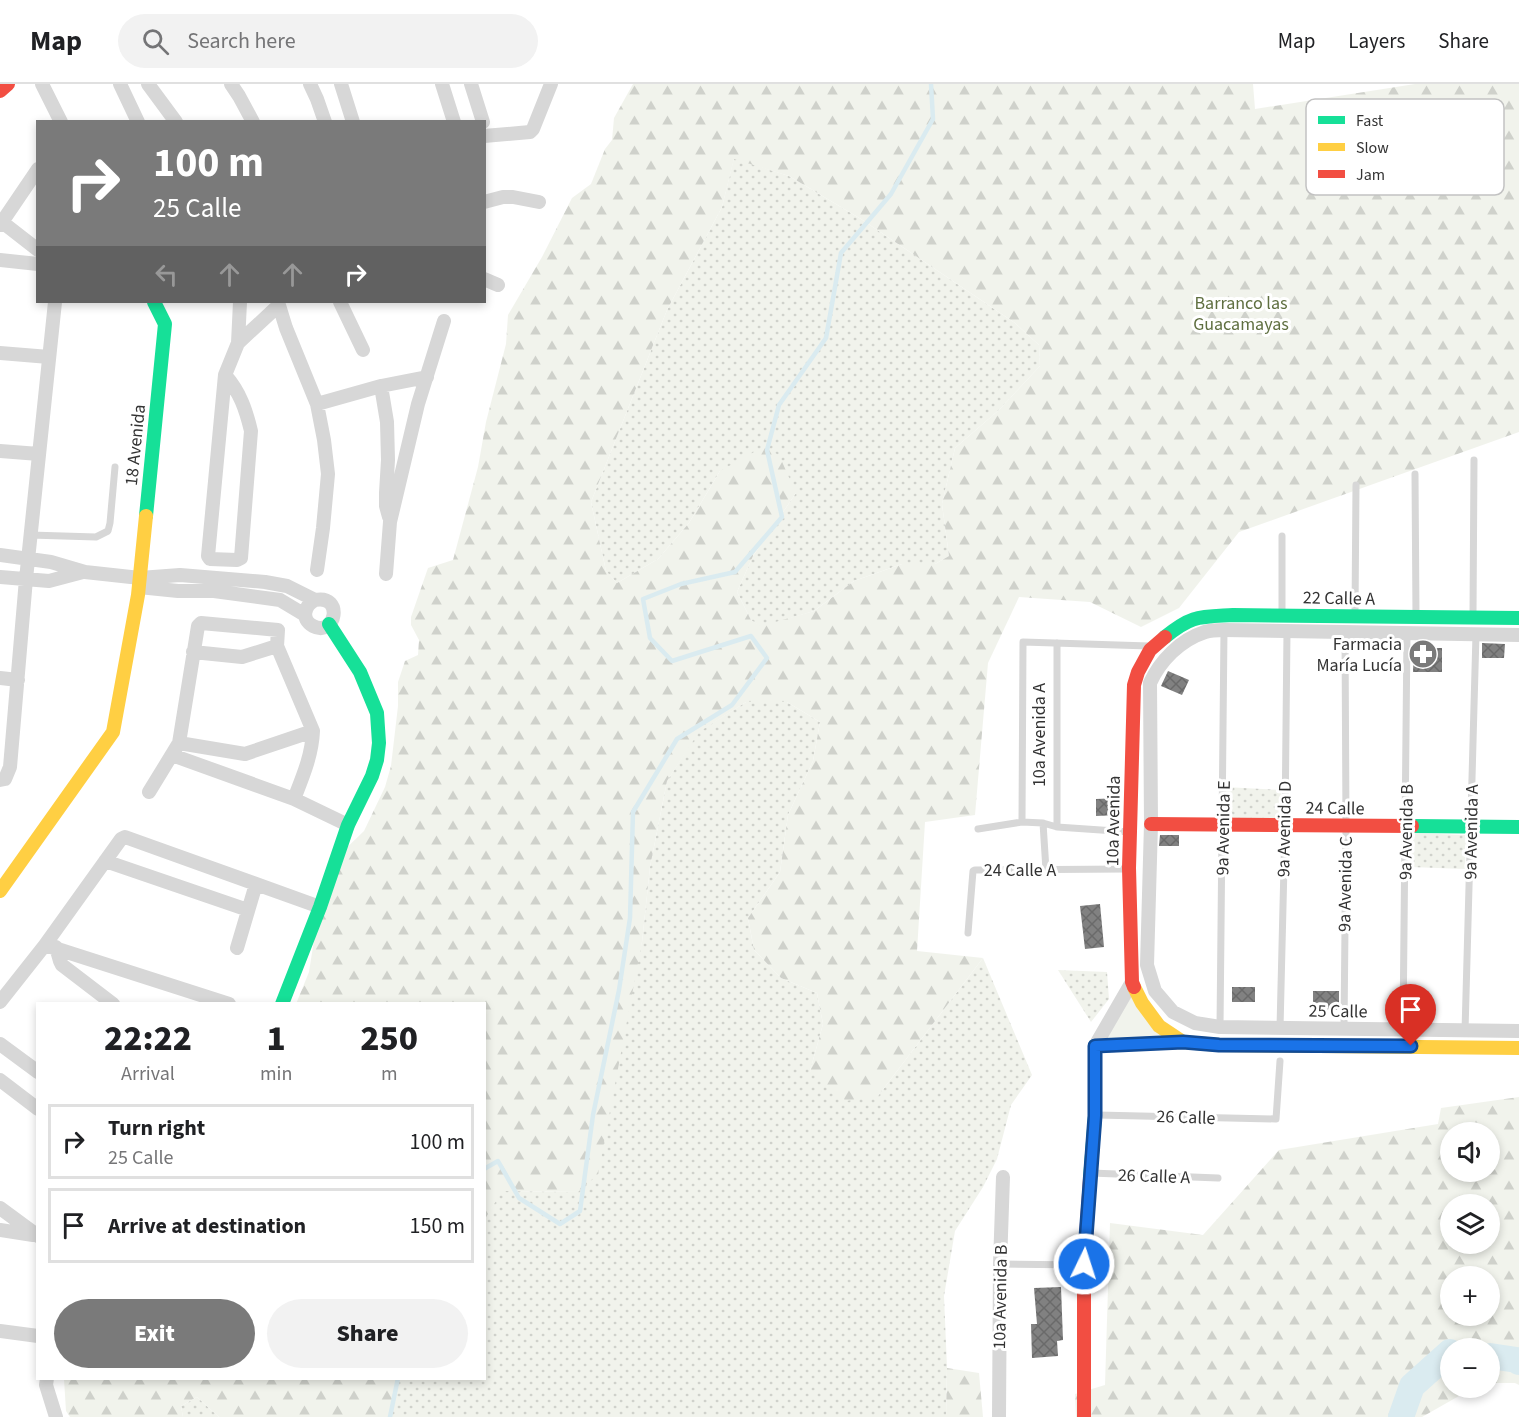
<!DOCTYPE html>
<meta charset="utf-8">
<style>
body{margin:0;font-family:"Source Sans 3",sans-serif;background:#f2f2f2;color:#202124;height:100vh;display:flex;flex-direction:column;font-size:22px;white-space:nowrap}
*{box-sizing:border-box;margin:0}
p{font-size:20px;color:#757577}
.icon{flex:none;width:33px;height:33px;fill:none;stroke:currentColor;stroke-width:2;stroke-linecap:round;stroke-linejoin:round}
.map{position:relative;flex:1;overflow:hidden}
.sheet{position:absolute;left:36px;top:918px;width:450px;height:378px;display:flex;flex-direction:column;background:#fff;border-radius:0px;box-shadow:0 3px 9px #0003}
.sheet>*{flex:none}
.top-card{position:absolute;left:36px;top:36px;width:450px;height:183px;border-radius:0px;box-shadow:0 3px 9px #0003;background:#7a7a7a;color:#fff;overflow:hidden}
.fabs{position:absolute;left:1440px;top:1038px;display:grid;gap:12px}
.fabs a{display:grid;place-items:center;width:60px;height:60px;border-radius:50%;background:#fff;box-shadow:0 3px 9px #0003;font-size:30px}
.pin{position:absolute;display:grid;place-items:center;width:51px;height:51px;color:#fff;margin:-62px -26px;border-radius:50% 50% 50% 0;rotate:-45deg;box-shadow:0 0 6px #0007}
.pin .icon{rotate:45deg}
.me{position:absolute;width:66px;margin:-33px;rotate:4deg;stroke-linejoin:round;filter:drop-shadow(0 0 4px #0008)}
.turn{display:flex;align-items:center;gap:21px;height:126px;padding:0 18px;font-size:27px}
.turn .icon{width:78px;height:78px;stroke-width:2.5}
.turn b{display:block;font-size:42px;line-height:51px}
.lanes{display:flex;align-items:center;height:57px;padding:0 18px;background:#0003;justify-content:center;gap:30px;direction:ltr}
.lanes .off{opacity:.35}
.eta{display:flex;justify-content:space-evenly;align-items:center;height:102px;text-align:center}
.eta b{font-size:36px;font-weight:800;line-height:42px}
.action{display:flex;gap:12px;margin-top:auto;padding:12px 18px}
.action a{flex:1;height:69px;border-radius:36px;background:#7a7a7a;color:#fff;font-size:24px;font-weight:800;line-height:69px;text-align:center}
.action a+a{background:#f2f2f2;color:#202124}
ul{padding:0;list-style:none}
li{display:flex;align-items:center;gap:18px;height:75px;margin:0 12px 9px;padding:0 6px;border:3px solid #e0e0e0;border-radius:0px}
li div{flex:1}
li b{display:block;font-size:22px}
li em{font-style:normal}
header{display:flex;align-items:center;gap:36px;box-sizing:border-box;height:84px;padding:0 30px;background:#fff;border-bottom:2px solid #e0e0e0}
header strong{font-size:28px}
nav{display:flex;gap:33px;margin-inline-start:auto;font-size:21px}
.search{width:420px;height:54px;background:#f2f2f2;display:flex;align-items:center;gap:15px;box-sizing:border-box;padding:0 21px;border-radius:33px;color:#757577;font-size:22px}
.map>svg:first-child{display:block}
.grass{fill:url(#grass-dots)}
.forest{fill:url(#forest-firs);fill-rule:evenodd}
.garden{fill:#f1f3ec}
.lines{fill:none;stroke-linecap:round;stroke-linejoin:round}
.stream{stroke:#daebf0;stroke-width:4.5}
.river{stroke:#daebf0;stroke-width:26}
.building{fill:url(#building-cross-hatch)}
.lane{stroke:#d7d7d7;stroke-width:7}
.street{stroke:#d7d7d7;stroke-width:14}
.fast{stroke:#16e098;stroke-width:14}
.slow{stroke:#ffcf43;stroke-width:14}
.jam{stroke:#f24e42;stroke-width:14}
.route-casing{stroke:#114b97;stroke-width:15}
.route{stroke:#1a73e8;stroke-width:10}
.labels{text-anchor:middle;stroke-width:6;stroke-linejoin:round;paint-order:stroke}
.park-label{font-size:18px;fill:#5f6f40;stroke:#fff}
.street-label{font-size:18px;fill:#333;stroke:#fff}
.poi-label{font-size:18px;fill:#333;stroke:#fff;text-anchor:end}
.key{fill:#fff;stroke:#c2c2c2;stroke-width:1.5}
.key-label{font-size:16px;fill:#333}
</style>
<header>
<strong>Map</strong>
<div class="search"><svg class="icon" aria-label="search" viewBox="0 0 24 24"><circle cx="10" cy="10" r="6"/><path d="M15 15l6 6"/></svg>Search here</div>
<nav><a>Map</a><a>Layers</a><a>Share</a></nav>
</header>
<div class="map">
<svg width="1519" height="1333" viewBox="0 0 1519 1333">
<defs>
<pattern id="grass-dots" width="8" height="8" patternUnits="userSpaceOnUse" patternTransform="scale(1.5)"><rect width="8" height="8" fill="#f1f3ec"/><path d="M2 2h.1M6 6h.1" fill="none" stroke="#cfd1cb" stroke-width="1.8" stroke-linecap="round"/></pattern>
<pattern id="forest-firs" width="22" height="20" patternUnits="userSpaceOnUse" patternTransform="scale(1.5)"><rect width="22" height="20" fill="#f1f3ec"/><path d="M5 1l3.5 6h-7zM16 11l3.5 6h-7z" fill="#cfd1cb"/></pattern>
<pattern id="building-cross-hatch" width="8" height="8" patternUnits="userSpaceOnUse" patternTransform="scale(1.5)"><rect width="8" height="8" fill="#818181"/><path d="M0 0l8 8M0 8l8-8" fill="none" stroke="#6a6a6a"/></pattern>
</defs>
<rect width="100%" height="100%" fill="#fff"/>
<path class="grass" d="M734,74L789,92L861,135L1015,239L1039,261L1040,282L999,326L955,364L942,420L949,472L935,480H902L854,497L814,527L761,543L751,536L737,508L753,472L796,409L720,387L689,439L658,475L617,499L606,487L591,418L667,226L722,123Z
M746,618H787L820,638L813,677L788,731L780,788L748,834L754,866L781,894L817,909L823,940L810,987L878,1012L983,874L1032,991L1011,1021L997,1075L983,1103L955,1147L944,1212L947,1284L946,1333H390L399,1295L484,1294L485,1135L501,1107L578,1108L642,858L650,783L667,697L698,648Z
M1224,703L1281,706L1282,742L1227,743Z
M1410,749L1466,751L1465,785L1410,783Z
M1058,886L1107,888L1109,915L1091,938Z
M197,1313L219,1333H183L181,1322Z"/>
<path class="forest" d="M633,0H1253L1255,25L1415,0H1519V348L1239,448L1179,524L1141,543L1090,518L1019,513L988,579L975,731L925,738L917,867L983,874L878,1012L846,1017L810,987L823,940L817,909L781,894L754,866L748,834L780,788L788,731L813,677L820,638L787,618H746L699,648L667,697L650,783L642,858L598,1090L578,1108L502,1107L485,1135L484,920H296L309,888L314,856L335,775L364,747L385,703L391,682L398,622V598L405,577L418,571L419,556L411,541V533L428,484L453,476L478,383L486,338L506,260L508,231L542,173L572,114L591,100L605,65L612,56L614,34ZM734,75L789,92L861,135L1015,239L1039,261L1040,282L999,326L955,364L942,420L949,472L935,480H902L854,497L814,527L761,542L751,536L737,508L753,472L796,409L779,371L763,363L720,387L689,439L658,475L617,499L606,487L591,418L667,226L722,123Z
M1519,1013V1301L1515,1299H1490V1264H1450V1304H1473L1422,1333H1076L1075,1310L1105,1301L1110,1139L1203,1151L1279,1066L1438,1040L1441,1024ZM1450,1048H1490V1088H1450ZM1450,1120H1490V1160H1450ZM1450,1192H1490V1232H1450Z
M947,1284L979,1289L983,1333H946Z
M64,1295V1294L399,1295L390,1333H219L197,1313L181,1322L183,1333H70L66,1327Z"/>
<path class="garden" d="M1133,910L1166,953L1103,956Z"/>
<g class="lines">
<path class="stream" d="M484,1085L498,1077L519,1114L560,1140L580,1127L593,1031L619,906L630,834L633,728L677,655L732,621L767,574L751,552L672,577L650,554L643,515L681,500L735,488L782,433L767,366L779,321L826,254L841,169L891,110L933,35L931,0
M390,1333L398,1294"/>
<path class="river" d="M1490,1272L1517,1276L1519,1278
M1401,1333L1412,1302L1450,1268"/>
</g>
<path class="building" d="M1482,559L1505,560L1504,574H1482Z
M1414,564H1442V588H1413Z
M1168,587L1189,596L1182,611L1161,602Z
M1120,714L1119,731L1096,732V715Z
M1160,751H1179V762H1159Z
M1100,820L1104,863L1085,865L1080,822Z
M1232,903H1255V918H1232Z
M1313,907H1339V926L1313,925Z
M1061,1203L1063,1256L1057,1257L1058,1272L1032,1274L1031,1240H1037L1034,1204Z"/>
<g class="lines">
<path class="lane" d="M1415,390L1416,532
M30,451L96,453L108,447L110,439L115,383
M1355,530L1356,401
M1282,531V452
M1473,532L1474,376
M1022,738L1023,558L1149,562
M1043,739L1046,786
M1057,743V559
M978,745L1022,738L1043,739L1057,743L1130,748
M968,849L973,787L975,786L1127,785
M1220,943L1224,546
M1280,944L1285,741L1287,547
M1344,944L1346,742L1345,548
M1403,946L1407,549
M1465,947L1476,550
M1097,1031L1276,1035L1280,977
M1091,1089L1218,1094
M1000,1180L1084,1181"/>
<path class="street" d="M42,0L61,38
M120,0L138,38
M148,0L176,38
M231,0L239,12L253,38
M310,0L317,15L325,38
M341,0L353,38
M442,0L454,38
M471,0L483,38
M484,52L530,48L533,45L551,0
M484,118L503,113H513L539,118
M2,138L38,166
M0,141L38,85
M0,176L38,180
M484,195L498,201
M278,218L286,244L317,320L324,356L328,390L323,444L317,486
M340,218L363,266
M238,259L279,221
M0,269L49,273
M225,291C240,308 246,326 251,347L241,474L237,476L210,475L208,472L225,291L238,259L240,218
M381,302L387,338L388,376L386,409V422L389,433
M317,320L381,302L427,293
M0,367L39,370
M0,471L51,478L85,488L140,494L180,491L265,498L287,502L315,516C344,510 336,554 313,542C300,535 305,521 315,516
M386,490L390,438L418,320L444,237
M0,493L49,497L83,488
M139,503L178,507H214L280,516L305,531
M1519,551L1224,546C1218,546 1211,546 1205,548C1180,556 1160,577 1150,599L1151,740L1147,881L1155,907L1173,928L1195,939L1220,943L1519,947
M193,568L242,573L277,562
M0,594L18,596
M179,659L245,670L313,647
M172,671L294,715L348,741
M0,696L5,695L10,683L26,495L55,218
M149,708L179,659L198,542L201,539L278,546L277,562L313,647C312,671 303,692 294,715
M105,777L248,826
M45,861L229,920
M56,863L60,877L62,881L113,920
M237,864L256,800
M0,918L45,861L121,755L125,753L320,823
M0,960L38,988
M1095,962L1183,958
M1095,962L1132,898
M0,996L38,1025
M0,1124L38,1152
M0,1146L33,1151
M0,1247L38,1252
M47,1294L46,1301L56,1333
M999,1333L1000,1180L1003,1093"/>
<path class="fast" d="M146,432L165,240L154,218
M1165,553C1192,531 1199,533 1233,531L1519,534
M1412,742L1519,743
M282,920L320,823L348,741L372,692L377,676L379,659L377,629L360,588L329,540
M1090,1095L1095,1032V962"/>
<path class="slow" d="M0,807L113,648L138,511L146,432
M1134,903L1142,919L1159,942L1183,958L1219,961L1519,964"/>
<path class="jam" d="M0,7L8,0
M1151,740L1412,742
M1134,903L1132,898L1129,784L1134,601L1138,588L1150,566L1165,553
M1084,1333V1181L1090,1095"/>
</g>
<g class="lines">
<g class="route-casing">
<path id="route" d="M1084,1180L1095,1032V962L1183,958L1219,961L1411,962"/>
</g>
<use href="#route" class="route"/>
</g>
<defs>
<g id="pharmacy-disc" transform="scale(1.5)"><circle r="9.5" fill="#7a7a7a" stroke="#fff"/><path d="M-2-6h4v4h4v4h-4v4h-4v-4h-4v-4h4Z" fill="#fff"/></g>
</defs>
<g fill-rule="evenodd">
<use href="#pharmacy-disc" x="1423" y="570"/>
</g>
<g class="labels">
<g class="park-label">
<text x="1241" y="225">Barranco las<tspan x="1241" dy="21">Guacamayas</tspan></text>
</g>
<g class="street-label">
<text transform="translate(135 361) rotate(-84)" y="6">18 Avenida</text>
<text transform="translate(1339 514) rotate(1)" y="6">22 Calle A</text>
<text transform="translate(1039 651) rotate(-90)" y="6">10a Avenida A</text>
<text transform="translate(1335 724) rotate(1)" y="6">24 Calle</text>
<text transform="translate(1113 737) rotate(-89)" y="6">10a Avenida</text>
<text transform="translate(1223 744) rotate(-89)" y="6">9a Avenida E</text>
<text transform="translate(1284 745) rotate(-89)" y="6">9a Avenida D</text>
<text transform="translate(1406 748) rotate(-89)" y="6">9a Avenida B</text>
<text transform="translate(1471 748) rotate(-89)" y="6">9a Avenida A</text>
<text x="1020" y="792">24 Calle A</text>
<text transform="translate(1345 800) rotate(-89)" y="6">9a Avenida C</text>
<text transform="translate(1338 927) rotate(1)" y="6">25 Calle</text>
<text transform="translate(1186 1033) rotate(2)" y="6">26 Calle</text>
<text transform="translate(1154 1092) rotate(2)" y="6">26 Calle A</text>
<text transform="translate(1000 1213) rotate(-89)" y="6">10a Avenida B</text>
</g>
<g class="poi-label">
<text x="1402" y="566">Farmacia<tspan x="1402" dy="21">María Lucía</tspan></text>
</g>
</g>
<rect x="1306" y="15" width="198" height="96" rx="9" class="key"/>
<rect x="1318" y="32" width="27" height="8" fill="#16e098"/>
<rect x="1318" y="59" width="27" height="8" fill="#ffcf43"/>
<rect x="1318" y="86" width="27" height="8" fill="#f24e42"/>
<g class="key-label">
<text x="1356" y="42">Fast</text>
<text x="1356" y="69">Slow</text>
<text x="1356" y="96">Jam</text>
</g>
</svg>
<div class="fabs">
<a><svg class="icon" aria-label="sound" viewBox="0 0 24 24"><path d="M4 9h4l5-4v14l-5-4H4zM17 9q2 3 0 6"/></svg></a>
<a><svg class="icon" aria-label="layers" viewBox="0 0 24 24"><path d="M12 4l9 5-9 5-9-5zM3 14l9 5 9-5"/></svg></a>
<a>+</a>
<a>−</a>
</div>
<div class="pin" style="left:1411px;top:962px;background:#d93025"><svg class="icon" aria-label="arrive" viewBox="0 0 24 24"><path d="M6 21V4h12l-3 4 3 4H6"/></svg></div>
<svg class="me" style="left:1084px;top:1180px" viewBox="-20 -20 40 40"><circle r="17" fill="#1a73e8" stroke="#fff" stroke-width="3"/><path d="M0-11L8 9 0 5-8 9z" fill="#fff"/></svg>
<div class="top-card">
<div class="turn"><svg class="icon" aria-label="right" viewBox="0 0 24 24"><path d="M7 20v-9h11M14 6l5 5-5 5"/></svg><div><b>100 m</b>25 Calle</div></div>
<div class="lanes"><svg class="icon off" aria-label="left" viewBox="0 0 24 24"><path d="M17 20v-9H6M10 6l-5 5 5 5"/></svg><svg class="icon off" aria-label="ahead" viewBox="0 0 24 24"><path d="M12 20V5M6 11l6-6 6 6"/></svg><svg class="icon off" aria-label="ahead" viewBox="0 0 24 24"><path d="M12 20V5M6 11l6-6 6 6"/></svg><svg class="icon" aria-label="right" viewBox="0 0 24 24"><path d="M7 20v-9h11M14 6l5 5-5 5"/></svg></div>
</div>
<section class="sheet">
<div class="eta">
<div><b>22:22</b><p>Arrival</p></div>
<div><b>1</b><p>min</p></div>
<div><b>250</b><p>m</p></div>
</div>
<ul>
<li><svg class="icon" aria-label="right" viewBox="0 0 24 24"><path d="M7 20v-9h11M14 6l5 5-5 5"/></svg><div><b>Turn right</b><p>25 Calle</p></div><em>100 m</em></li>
<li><svg class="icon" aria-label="arrive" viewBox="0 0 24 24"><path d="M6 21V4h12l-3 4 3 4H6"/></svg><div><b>Arrive at destination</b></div><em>150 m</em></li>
</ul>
<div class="action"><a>Exit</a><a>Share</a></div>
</section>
</div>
